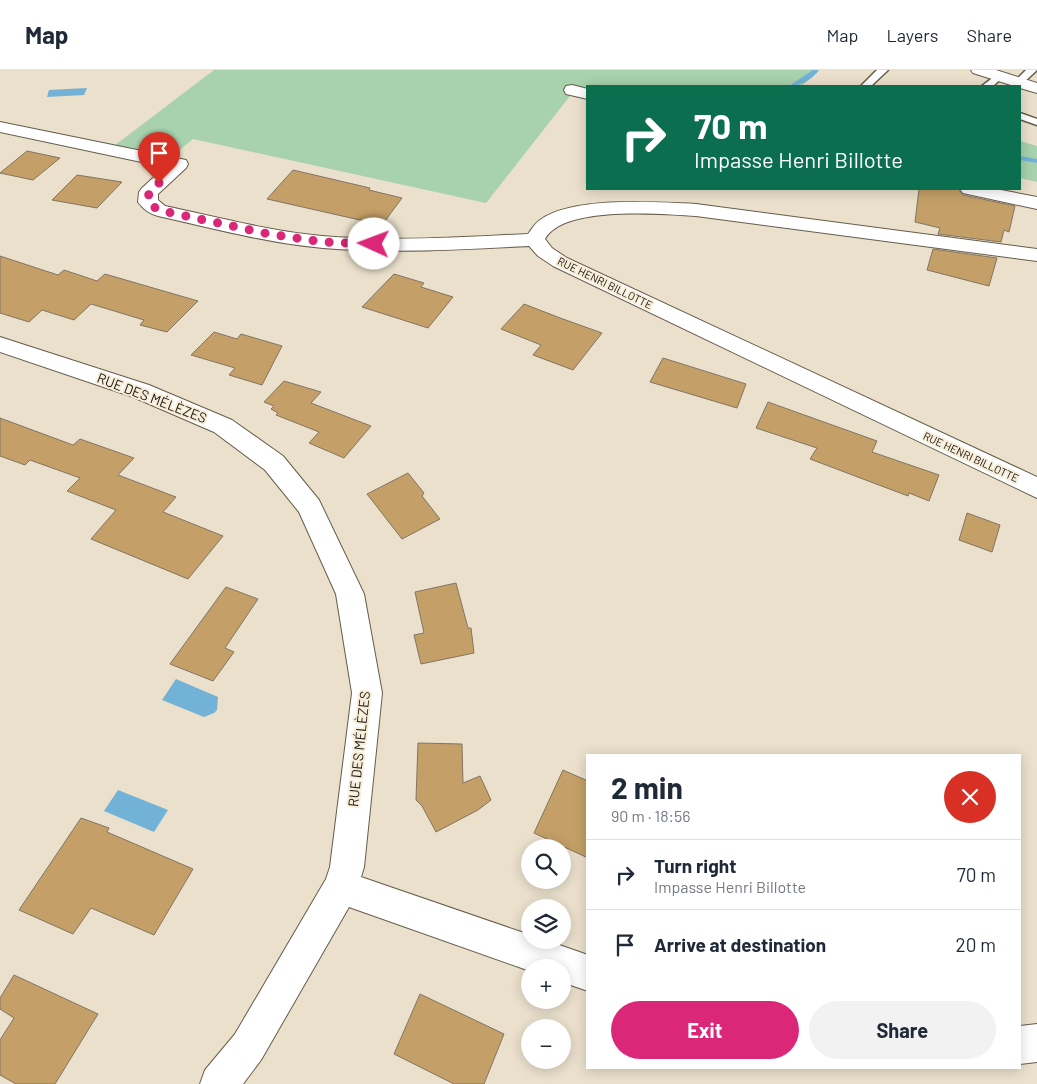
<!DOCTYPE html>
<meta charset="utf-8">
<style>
body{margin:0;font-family:Barlow,sans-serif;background:#f2f2f3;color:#1f2937;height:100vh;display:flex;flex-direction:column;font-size:19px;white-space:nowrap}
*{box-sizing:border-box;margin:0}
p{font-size:16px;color:#747a83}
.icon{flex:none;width:28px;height:28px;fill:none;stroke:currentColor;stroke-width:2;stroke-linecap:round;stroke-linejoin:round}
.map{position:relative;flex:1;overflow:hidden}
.side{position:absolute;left:586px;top:684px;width:435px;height:315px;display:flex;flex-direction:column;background:#fff;border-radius:0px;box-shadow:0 2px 12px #0003}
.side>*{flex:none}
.top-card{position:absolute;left:586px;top:15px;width:435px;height:105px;border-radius:0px;box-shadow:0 2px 12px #0003;background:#0b6e4f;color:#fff;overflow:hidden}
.fabs{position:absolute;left:521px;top:769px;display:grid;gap:10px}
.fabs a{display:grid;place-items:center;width:50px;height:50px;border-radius:50%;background:#fff;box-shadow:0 2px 12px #0003;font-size:25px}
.pin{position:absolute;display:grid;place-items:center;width:42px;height:42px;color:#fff;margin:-51px -21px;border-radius:50% 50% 50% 0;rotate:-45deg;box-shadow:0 0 5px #0007}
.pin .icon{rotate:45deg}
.me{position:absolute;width:55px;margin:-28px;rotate:272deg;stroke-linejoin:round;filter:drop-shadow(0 0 4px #0008)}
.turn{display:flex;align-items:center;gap:18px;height:105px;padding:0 25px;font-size:22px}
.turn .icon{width:65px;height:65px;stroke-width:2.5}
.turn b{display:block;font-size:35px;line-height:42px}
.round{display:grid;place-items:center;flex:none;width:52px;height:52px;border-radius:26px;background:#f2f2f3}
.summary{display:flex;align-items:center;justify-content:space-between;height:85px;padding:0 25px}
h1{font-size:30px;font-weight:700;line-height:38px}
.button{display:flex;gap:10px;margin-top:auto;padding:10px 25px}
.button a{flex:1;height:58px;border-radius:30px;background:#db2777;color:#fff;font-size:20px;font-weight:700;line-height:58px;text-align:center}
.button a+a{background:#f2f2f3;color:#1f2937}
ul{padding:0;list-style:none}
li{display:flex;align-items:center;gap:15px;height:70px;padding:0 25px;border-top:1px solid #e0e1e3}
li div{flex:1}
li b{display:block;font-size:19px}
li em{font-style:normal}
header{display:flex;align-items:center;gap:30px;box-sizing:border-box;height:70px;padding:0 25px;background:#fff;border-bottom:1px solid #e0e1e3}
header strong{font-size:24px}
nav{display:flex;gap:28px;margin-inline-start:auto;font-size:18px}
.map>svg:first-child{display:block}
.green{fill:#a8d1ad}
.water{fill:#72b2d7}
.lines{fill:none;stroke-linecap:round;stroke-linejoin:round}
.stream{fill:#72b2d7;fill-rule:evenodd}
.building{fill:#c49f67;stroke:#817564}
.lane-casing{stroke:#655c4b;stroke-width:3}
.street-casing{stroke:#655c4b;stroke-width:2}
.secondary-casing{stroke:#655c4b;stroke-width:2}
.lane{fill:#fff;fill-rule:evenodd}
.street{fill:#fff;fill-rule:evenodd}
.secondary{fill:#fff;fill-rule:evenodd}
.route{stroke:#db2777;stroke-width:9;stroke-dasharray:0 16.2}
.labels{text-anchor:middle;stroke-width:4;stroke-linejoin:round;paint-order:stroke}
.far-street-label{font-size:11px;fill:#1c1911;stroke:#f7edd9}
.street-label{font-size:14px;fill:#1c1911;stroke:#f7edd9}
</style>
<header>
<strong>Map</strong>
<nav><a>Map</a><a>Layers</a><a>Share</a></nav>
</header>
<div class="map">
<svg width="1037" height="1014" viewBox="0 0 1037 1014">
<rect width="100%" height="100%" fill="#eae0cc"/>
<path class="green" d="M214,0H819L802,16H588L587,30L570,26L486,133L193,69L166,91L110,79Z
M1020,71L1037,76V112L1020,108Z"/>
<path class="water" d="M87,18L84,25L47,27L49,20Z
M176,609L218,627L217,640L214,643L204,647L162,630Z
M118,720L168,740L154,762L104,741Z"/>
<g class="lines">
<path class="stream" d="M813,0H819C813,9 799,17 789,16Z
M1020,86L1037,89V93L1020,90Z"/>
</g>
<path class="building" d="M27,81L60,88L33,110L0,103Z
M293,100L370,118L369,120L402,128L382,155L267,129Z
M77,105L122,112L97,138L52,130Z
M919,119H958L963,125L1015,136L1009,162L1004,160L1001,172L938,164L940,158L915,152Z
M933,179L997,188L989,216L927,200Z
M0,186L58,205L64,200L97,211L105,204L198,231L167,262L140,255L144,250L91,234L74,250L42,240L29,252L0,243Z
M394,204L424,213L421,217L453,227L428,258L362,237Z
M524,234L563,249L602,263L573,300L533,285L541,275L501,259Z
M214,262L237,269L241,264L282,276L262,315L229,305L235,298L191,285Z
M663,288L746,314L737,338L650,312Z
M284,311L321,322L311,333L371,356L344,388L309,373L319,362L276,345L278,343L271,339L274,336L264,332Z
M768,332L877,371L872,382L939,405L929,431L909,423L908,426L810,389L817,378L756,358Z
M0,348L73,375L80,369L134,388L118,405L176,427L163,442L223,466L188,509L91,469L116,440L67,421L80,408L30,390L25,395L0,386Z
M408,403L424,423L422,426L440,449L402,469L367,424Z
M967,443L1000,455L992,482L959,470Z
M456,513L468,558H471L474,583L421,594L414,565L424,563L415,522Z
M226,517L258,529L225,578L234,582L213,611L170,594Z
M418,673L462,674L463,713L480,706L491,730L478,740L436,762L422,736L416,730Z
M563,700L588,711V788L534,763Z
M81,748L109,758L107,762L193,799L154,865L91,838L73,864L19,840Z
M14,905L98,944L55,1014H16L0,1005V970L14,948L0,939V928Z
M420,924L504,964L484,1014H454L394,984Z"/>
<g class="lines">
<g class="lane-casing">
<path id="lane" d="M877,0H888L871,16H861Z
M1026,0H1037L1022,14H1016V10Z
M999,3L1004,6L993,16H982Z
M1020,43L1037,49V55L1020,49Z"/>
</g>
<g class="street-casing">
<path id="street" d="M572,15L588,19V29L566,24L564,20L566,16Z
M0,52L186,90L188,94L186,98L158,124V130L165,136C217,147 269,161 322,166C390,172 460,167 528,164C532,159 535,153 540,150C573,126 656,132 696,134L1037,179V191L696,146C662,144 563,135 545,169L552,178L567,188L1037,407V428L553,196L538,186L529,176C461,179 392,184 323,178C267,173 212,158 158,146C150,144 143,139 138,132L139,122L142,118L165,97L0,62Z
M960,119H996L1037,127V139L963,123Z
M0,267L149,315L232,350L283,386L319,430L364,524L382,623L364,797L361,807L530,865V870H545L588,885V921L562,912V898H530V901L349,837L261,990L243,1014H200L205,1000L235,964L326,809L330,797L352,623L336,524L299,442L265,400L214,362L133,327L0,282Z
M1037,954V992L1020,994V956Z"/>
</g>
<g class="secondary-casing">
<path id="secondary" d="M971,0H996L1037,13V23L1020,18V16H1014L973,3Z"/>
</g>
<use href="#lane" class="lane"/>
<use href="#street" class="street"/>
<use href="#secondary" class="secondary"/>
</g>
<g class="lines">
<path class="route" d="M159,113L149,122L148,132L158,140L269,164L323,172L374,174"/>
</g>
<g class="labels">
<g class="far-street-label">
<text transform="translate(605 213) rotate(26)" y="4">RUE HENRI BILLOTTE</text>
<text transform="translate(971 387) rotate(25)" y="4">RUE HENRI BILLOTTE</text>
</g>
<g class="street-label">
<text transform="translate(152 328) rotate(21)" y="5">RUE DES MÉLÈZES</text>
<text transform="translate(359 679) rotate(-84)" y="5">RUE DES MÉLÈZES</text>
</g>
</g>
</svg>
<div class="fabs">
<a><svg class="icon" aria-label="search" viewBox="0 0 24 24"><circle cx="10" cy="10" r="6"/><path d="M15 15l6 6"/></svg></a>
<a><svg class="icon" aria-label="layers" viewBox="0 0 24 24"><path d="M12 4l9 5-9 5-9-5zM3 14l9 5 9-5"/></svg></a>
<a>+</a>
<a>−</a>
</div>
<div class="pin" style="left:159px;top:113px;background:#d93025"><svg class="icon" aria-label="arrive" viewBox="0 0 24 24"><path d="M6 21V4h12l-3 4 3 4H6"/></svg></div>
<svg class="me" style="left:374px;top:174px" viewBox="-20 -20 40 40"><circle r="19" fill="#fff"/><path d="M0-13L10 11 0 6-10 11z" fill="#db2777"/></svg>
<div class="top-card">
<div class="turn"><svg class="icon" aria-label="right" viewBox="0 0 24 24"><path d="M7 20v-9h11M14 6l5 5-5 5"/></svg><div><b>70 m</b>Impasse Henri Billotte</div></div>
</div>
<section class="side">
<div class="summary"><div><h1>2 min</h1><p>90 m · 18:56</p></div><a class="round" style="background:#d93025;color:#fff"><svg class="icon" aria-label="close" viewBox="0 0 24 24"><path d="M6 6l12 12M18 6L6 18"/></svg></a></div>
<ul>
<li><svg class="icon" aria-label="right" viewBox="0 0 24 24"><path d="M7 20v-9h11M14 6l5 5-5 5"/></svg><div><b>Turn right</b><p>Impasse Henri Billotte</p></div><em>70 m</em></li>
<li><svg class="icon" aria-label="arrive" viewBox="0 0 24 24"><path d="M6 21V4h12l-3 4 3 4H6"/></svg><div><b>Arrive at destination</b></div><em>20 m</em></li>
</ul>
<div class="button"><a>Exit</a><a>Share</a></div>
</section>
</div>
